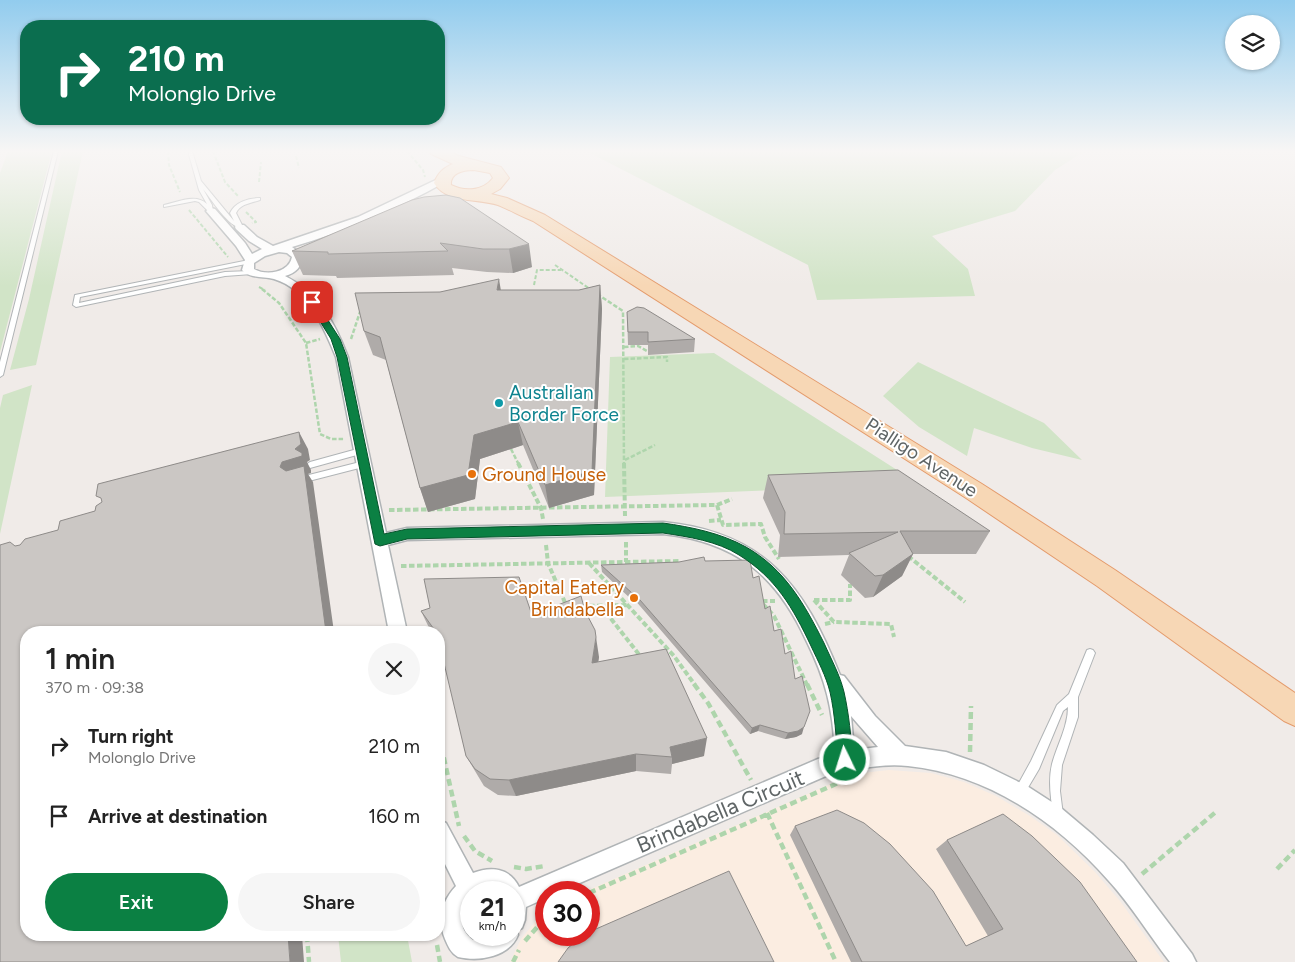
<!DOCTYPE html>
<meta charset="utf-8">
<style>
body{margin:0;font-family:Figtree,sans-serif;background:#f6f6f6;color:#222;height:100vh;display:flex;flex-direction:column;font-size:19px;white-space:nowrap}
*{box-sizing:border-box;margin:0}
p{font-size:16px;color:#767676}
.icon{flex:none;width:28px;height:28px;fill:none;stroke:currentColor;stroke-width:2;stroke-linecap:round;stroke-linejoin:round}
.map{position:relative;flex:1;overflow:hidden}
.side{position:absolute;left:20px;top:626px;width:425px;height:315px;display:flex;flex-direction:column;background:#fff;border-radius:20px;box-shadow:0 1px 4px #0004}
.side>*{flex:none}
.top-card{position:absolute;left:20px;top:20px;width:425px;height:105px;border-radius:20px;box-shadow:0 1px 4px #0004;background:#0b6e4f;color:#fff;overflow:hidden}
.tools{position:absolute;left:1225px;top:15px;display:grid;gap:10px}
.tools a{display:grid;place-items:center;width:55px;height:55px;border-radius:50%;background:#fff;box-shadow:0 1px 4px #0004;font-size:25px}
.speed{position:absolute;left:460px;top:881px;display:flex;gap:10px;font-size:25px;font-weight:700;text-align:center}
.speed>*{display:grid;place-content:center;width:65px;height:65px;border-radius:50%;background:#fff;box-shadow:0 1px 4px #0004;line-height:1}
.speed small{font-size:12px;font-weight:400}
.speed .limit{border:8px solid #d22;background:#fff;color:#111}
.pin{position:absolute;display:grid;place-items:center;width:42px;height:42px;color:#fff;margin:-21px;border-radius:10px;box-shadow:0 2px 8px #0006}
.me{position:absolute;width:55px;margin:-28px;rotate:356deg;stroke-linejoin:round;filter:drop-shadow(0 0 4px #0008)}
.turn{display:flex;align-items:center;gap:18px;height:105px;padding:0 25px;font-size:22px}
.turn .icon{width:65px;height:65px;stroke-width:2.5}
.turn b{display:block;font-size:35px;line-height:42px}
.round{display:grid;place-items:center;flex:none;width:52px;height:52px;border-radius:26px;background:#f6f6f6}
.headline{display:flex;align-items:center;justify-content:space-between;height:85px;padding:0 25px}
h1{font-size:30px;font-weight:600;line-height:38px}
.button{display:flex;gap:10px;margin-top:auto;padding:10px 25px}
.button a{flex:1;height:58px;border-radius:30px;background:#0b8043;color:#fff;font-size:20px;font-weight:600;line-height:58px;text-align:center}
.button a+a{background:#f6f6f6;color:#222}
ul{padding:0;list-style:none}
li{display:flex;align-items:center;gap:15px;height:70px;padding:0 25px}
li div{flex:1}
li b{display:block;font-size:19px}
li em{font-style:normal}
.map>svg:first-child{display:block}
.commercial{fill:#fbede1}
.green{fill:#d1e4c7}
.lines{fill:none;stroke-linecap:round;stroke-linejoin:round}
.service-casing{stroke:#b0b4b6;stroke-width:2}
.minor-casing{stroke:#b0b4b6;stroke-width:3}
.primary-casing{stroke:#e49b6c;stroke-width:2}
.path-far3{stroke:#aed5ac;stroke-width:2;stroke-dasharray:4 2;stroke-linecap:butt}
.path-far2{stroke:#aed5ac;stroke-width:2.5;stroke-dasharray:4.5 2;stroke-linecap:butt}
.path-far1{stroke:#aed5ac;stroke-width:4;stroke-dasharray:5.5 2.5;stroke-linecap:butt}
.path{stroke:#aed5ac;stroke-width:4.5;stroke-dasharray:7 4;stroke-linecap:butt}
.service{fill:#fff;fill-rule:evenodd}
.minor{fill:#fff;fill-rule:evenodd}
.primary{fill:#f7d7b5;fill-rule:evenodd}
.wall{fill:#afaba9}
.shaded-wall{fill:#8e8b89}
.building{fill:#cbc7c4;stroke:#8e8b89}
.route{fill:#0b8043;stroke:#07532c}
.culture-dot{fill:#0f9aa8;stroke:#fff;stroke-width:2}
.food-dot{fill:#e8710a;stroke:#fff;stroke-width:2}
.labels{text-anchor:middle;stroke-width:4;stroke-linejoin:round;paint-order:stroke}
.culture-label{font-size:19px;fill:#0d838f;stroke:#fff;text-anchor:start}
.street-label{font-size:19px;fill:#5f6566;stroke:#fff}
.food-label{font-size:19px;fill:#c56008;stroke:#fff;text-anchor:start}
.near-street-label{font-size:22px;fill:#5f6566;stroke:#fff}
</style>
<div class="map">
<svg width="1295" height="962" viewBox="0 0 1295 962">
<rect width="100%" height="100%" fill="#f0ebe8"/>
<path class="commercial" d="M889,770L931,773L964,782L996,796L1030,816L1057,835L1095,872L1120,901L1164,962H510L521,939L539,917L546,912V935H589V892H584L837,781L862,773Z"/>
<path class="green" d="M8,151H52L0,352V173Z
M62,151H83L36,365L10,370L29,299Z
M586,151H1085L1055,170L1015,211L932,236L968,269L975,296L817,300L808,265Z
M714,353L919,484L605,497L610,357Z
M918,362L1044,423L1082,460L1032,448L974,428L967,456L919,427L883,396Z
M32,385L0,534V408L3,395Z
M338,935H407L412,962H341Z"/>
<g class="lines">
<g class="service-casing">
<path id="service" d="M54,151H58L3,375L0,377V362Z
M188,151H192L201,181L234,221L230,213C235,202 249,198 260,198V200C251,203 240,204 236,213L243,227L242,228C229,228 212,200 203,189L212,205L213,212H209L199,202L195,201L164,207V205C178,202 196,193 207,204L199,190Z
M249,260L252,262L251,263L80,297L79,303L225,272L250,271L252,272V274L225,276L76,307L73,305L75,295Z
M361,448L365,451L364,453L310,468L306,465L310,462Z
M364,461L368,464L367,466L301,483L298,482L297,480L298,478L301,477Z
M1090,649L1093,650L1095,653L1078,697V717L1062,765L1060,791L1063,815L1062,819L1058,820L1054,819L1053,815C1051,798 1048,781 1052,764C1057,745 1068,727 1068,707L1063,711L1039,769L1023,796L1019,797L1015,796L1014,792L1031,761L1057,705L1069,694L1087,650Z"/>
</g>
<g class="minor-casing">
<path id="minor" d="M442,177L447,180L445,182C397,209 346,231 292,247L304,256C301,267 296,273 285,276C319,293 335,323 348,357L386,533L407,528L663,522C765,532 804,585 840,675L844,676L875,716L905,746L946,752L984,765L1027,786L1061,808L1093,835L1123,863L1192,954L1196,962H1170C1149,935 1131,905 1108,880C1057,822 987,774 908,766C880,763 853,770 826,776L559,892H546V898L526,907L525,920L522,928L517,930L518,935C509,957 480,962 458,957C451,953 448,946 445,939C437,919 442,901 456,886L439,852V820L446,823L473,873C491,866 510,868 519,887L818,759L835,754C833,709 826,680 806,640C776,575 736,542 663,534L407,540L388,545L407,632H389L336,357C324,328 308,289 274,279C264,276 254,279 244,272L242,270L245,260L236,246L206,211L211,208L215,209L245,243L252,254L262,249L249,241L236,229L235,227L236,225H244L257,237L273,246L358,217ZM279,252L287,253L292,257C289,273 266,276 254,269V263L265,256ZM851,716L878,747L854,750ZM491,890L496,892H514V935H491L485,939L473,940C450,921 471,912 471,892Z"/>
</g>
<g class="primary-casing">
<path id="primary" d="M429,151H448L459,156L501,167L509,178L500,189L491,194L507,198L545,215L982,484L1115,570L1295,693V726L1284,721L1097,586L966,498L533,221C521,216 510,210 498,205C477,198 447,204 434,183C438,173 443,168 453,164L431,154ZM474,170L490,173L493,178C483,191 465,192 451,185C450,173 463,170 474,170Z"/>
</g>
<path class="path-far3" d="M168,151L169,165L180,192
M213,151L225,182L238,196
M407,151L423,170L425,177
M296,156L299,168
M259,182L261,162
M189,210L228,257
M246,212L256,222L252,223
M555,265L590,289
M534,285L537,270H561
M259,287L265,290"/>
<path class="path-far2" d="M262,289L279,303L306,343L320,434L331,439H344
M597,294L623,311L624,465
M351,339L360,312
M306,343L320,339
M624,347L638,346L647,351
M624,359L667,357V362
M511,449L519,465
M625,460L655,445"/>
<path class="path-far1" d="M518,463L541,508L543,519
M624,463L625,516
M717,505L723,525L761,524L765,537L779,559
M389,510L717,505L732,499
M709,521L721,520
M626,542V562
M546,545L548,563L566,605
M908,556L965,602
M589,563L674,656L695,685
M401,566L680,561
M814,600L834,622L891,624L894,637
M814,600H850V584
M762,601H775
M763,604L774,616L807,685
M581,606L627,605
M601,606L641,657
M825,624L834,622"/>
<path class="path" d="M694,684L708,703L751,780
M807,684L822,715
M439,736L459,826
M970,752L971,706
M767,813L836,962
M464,836L475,851L492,861
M514,867L526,869L545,866
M1277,869L1295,850
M1142,874L1217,811
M589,893L838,783
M307,935L309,962
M525,941L546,917
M437,945L440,962
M513,962L519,950"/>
<use href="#service" class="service"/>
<use href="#minor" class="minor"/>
<use href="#primary" class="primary"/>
</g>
<path class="wall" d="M446,195L532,267L513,273L487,272L452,268L454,275L337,278L336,276L303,275L292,251Z
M600,285L602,309L594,495L549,508L523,445L480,459L475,499L428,512L420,488L386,360L373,355L364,331L440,292L579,290Z
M627,312L695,339L694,352L648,355V345H628Z
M768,475L990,531L976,554H913L902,576L873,597L865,598L841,575L849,555L778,557L780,535L763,498Z
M705,561L753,578L774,631L785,654L802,734L796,737L785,739L758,731L750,734L634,599L632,600L602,572L601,565Z
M421,611L532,615L599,657L598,662L704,756L672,764L671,774L636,771L516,796L498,795L484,786L466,756L439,632H431Z
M795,826L966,946L988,936L936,849L947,840L1137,962H851L790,835Z"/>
<path class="shaded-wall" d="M529,244L532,267L513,273L509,249Z
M499,279L503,303L497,290Z
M600,285L602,309L594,495L549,508L545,485Z
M518,422L523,445L480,459L475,499L428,512L420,488L474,435Z
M299,432L308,449L310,460L307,462L311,470V473L308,474L313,482L334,632H326L291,478L280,467L282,462L295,449Z
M913,554L902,576L873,597L883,575Z
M633,592L634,599L632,600V593Z
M596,637L599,657L595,683L592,663Z
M760,725L758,731L750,734L752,728Z
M804,727L802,734L796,737L785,739L788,733Z
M707,738L704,756L672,764V757L670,747Z
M636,754V771L516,796L509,780Z
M288,935H302L304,962H290Z"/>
<path class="building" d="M446,195L460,198L529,244L509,249H483L440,243L448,251L328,254V252L292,251L412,200L424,197Z
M499,279L497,290H579L600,285L592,471L545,485L518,422L474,435L468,475L420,488L380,337L364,331L355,293L440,292Z
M637,307L644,308L695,339L648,342V332H628L627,312Z
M299,432L301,444L295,449L302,453V456L282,462L280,467L286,471L304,466L326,632H26V935H288L290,962H0V545L10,542L15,546L20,545L25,539L58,530L60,521L95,511L96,506L102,502L101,498L96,496L98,484Z
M898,470L990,531H900L913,554L883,575L875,576L849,553L898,532L784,534L785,512L768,475Z
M704,557L705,561L750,560L753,578L759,576L765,609L770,606L774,631L781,629L785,654L791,651L795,679L802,676L810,711L804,727L798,731L788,733L760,725L752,728L633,592L632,593L601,565L679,562Z
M519,577L532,615L581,596L585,611L595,630L596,637L592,663L666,649L707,738L670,747L672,757L636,754L509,780L490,779L475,769L466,756L439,642V632H436L421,611L430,608L424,579Z
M837,810L864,823L890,844L933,891L966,946L1003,929L947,840L1003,814L1032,836L1080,882L1137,962H862L795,826Z
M729,871L774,962H558L568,948L583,935H589V932Z"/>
<linearGradient id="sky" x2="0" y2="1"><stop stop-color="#92ccee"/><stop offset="0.53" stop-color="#f8f6f5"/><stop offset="1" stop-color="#f8f6f5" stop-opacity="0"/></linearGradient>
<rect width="1295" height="286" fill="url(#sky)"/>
<path class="route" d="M312,299L315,300L340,339L347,357L384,534L407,529L663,523C691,527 721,533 746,547C785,569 805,605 824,643C831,659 840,675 844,692C849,714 851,737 853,760L850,765L845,767L840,765L838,760C836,737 835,714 830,692C826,676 818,661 811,646C793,608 776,578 739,555C717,541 689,537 663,533L407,539L380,546L375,544L337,357L331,339L308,302Z"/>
<circle class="culture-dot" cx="499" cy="403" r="5"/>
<g class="food-dot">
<circle cx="472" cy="474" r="5"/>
<circle cx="634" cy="598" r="5"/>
</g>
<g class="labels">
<g class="culture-label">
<text x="509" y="399">Australian<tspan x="509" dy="22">Border Force</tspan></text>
</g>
<g class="street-label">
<text transform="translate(922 457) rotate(33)" y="7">Pialligo Avenue</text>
</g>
<g class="food-label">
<text x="482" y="481">Ground House</text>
<text x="624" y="594" text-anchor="end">Capital Eatery<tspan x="624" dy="22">Brindabella</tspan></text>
</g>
<g class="near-street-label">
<text transform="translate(720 811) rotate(-23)" y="8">Brindabella Circuit</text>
</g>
</g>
</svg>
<div class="tools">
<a><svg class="icon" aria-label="layers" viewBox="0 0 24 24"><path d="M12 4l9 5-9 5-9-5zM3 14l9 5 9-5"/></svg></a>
</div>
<div class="speed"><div>21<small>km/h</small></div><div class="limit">30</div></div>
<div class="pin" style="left:312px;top:302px;background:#d93025"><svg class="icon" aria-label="arrive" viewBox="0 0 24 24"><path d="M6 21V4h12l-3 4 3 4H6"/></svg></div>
<svg class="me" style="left:845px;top:760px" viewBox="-20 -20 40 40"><circle r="17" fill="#0b8043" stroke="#fff" stroke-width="3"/><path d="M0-11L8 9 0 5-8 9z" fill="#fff"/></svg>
<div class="top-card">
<div class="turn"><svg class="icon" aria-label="right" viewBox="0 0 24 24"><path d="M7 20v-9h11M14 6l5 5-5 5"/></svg><div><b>210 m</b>Molonglo Drive</div></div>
</div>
<section class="side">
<div class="headline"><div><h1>1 min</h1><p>370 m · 09:38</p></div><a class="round"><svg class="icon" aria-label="close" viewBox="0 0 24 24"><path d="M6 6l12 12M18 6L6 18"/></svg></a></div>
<ul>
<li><svg class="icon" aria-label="right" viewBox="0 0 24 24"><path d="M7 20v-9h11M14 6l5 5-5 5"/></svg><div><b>Turn right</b><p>Molonglo Drive</p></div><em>210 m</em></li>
<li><svg class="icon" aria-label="arrive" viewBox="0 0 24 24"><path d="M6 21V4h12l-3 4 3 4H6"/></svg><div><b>Arrive at destination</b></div><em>160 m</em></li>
</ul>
<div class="button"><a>Exit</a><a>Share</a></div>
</section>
</div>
